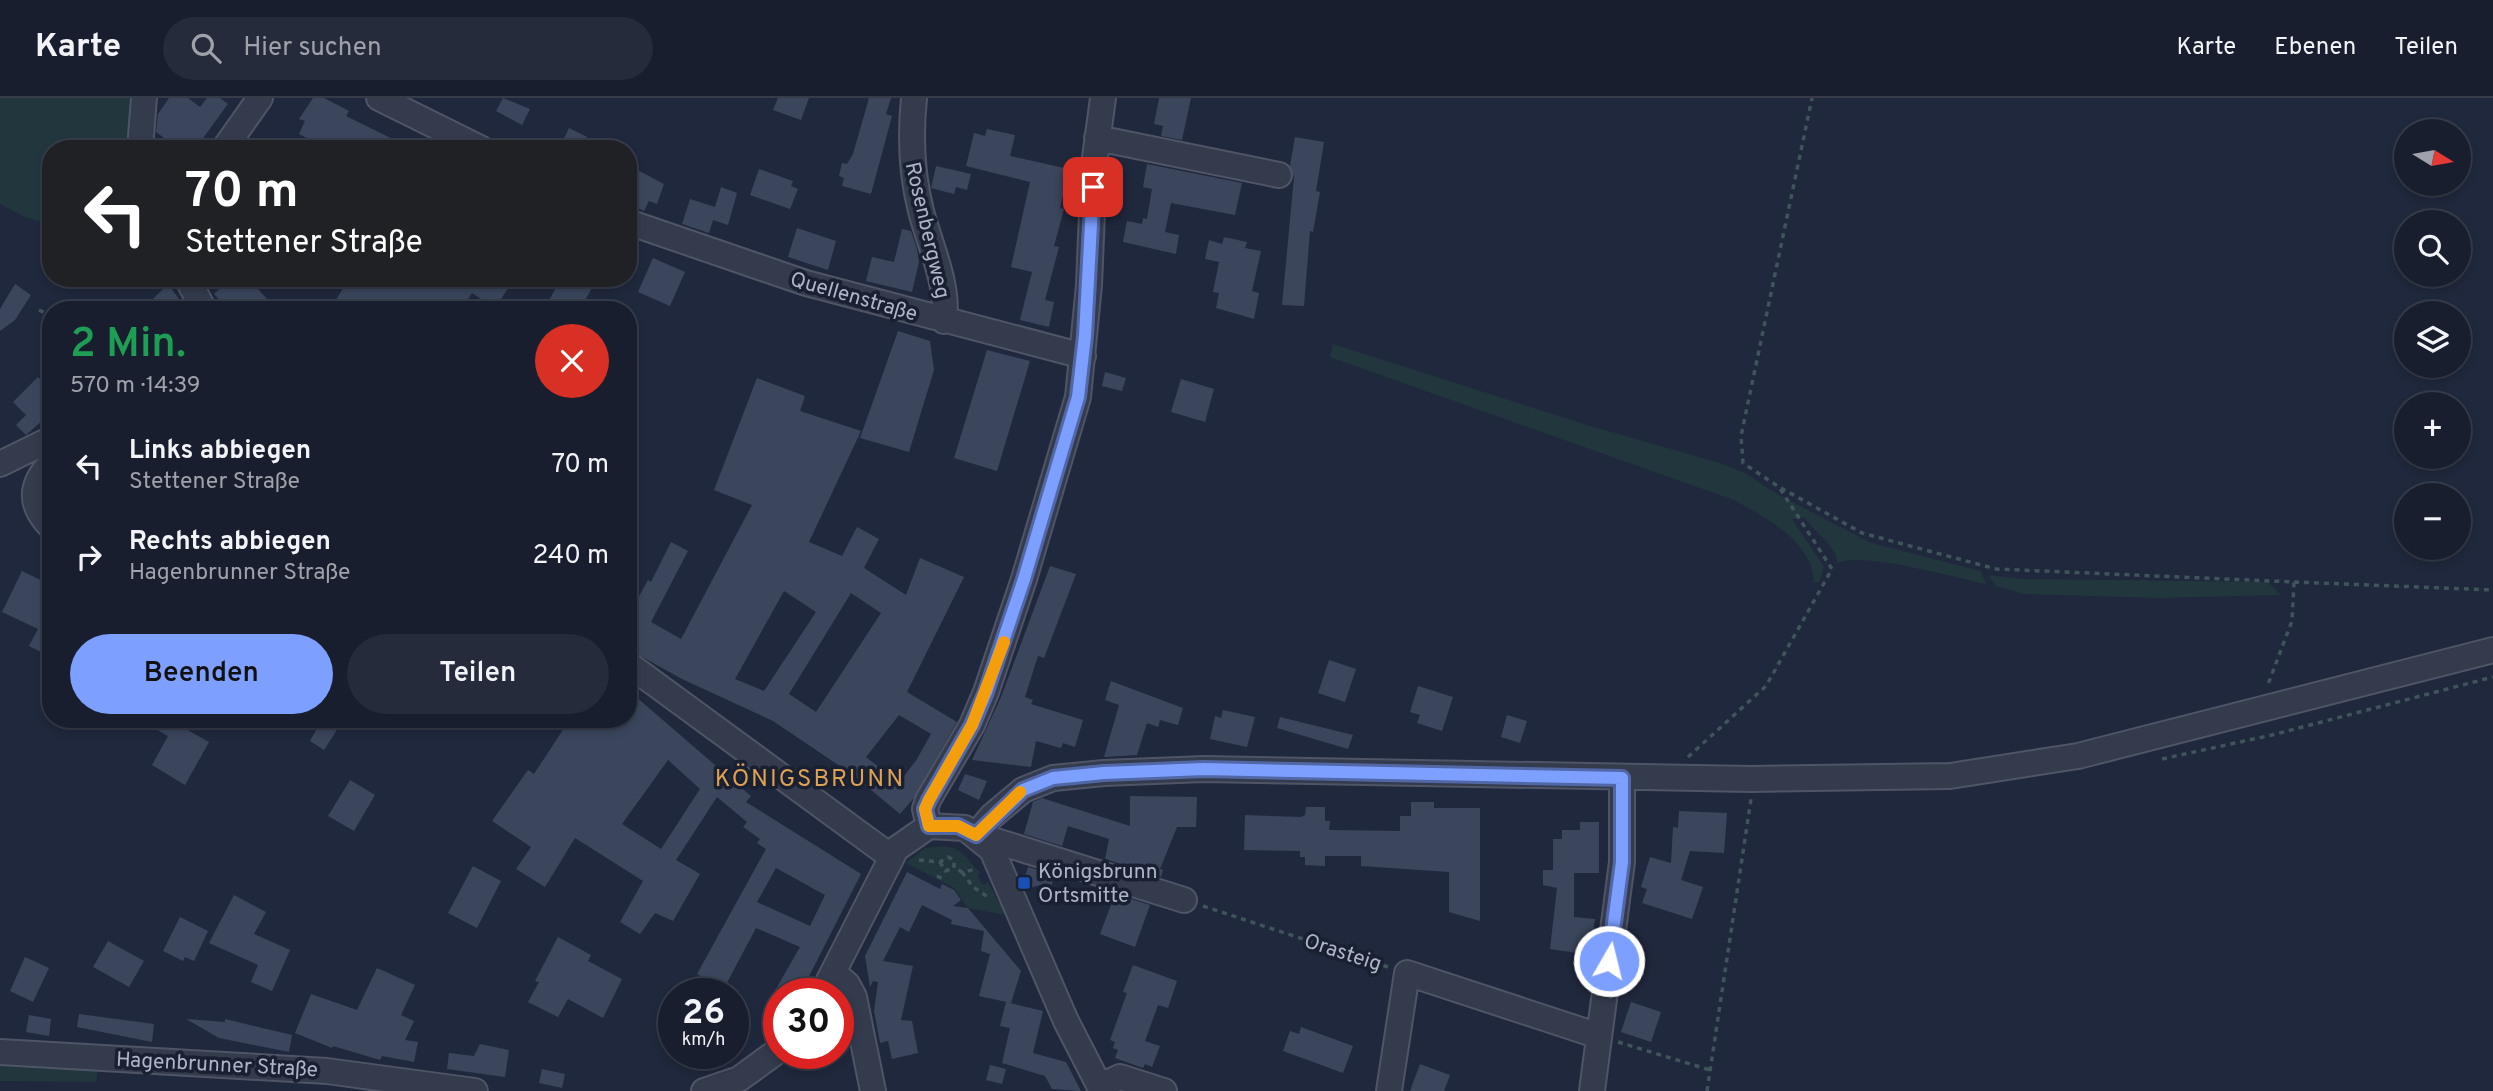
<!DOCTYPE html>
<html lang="de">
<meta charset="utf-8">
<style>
body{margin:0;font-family:Overpass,sans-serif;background:#252b3a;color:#f1f3f6;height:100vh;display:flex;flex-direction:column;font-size:26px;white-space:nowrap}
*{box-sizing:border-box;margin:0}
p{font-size:23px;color:#9fa2aa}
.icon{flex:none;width:38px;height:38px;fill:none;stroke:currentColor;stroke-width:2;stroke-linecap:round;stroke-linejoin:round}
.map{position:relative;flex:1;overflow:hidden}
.sheet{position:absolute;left:42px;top:203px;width:595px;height:427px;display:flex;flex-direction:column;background:#181e2e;border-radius:28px;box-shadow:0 4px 10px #0003,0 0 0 2px #363c4a}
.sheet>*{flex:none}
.guide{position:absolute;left:42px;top:42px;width:595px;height:147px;border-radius:28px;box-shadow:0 4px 10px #0003,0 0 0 2px #363c4a;background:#202124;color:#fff;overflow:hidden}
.needle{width:46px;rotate:101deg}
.buttons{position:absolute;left:2394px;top:21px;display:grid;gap:14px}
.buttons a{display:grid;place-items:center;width:77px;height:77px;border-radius:50%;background:#181e2e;box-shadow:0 4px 10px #0003,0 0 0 2px #363c4a;font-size:35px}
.speed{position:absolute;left:658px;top:880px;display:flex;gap:14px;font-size:35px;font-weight:700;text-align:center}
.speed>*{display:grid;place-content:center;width:91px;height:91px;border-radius:50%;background:#181e2e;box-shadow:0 4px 10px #0003,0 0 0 2px #363c4a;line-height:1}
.speed small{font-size:18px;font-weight:400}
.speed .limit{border:10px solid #d22;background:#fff;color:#111}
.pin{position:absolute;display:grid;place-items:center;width:60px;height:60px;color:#fff;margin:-30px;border-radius:14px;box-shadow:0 4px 10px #0006}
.me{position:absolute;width:77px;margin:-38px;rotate:8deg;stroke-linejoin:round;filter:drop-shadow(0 0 5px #0008)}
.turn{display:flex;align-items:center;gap:24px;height:147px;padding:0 28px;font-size:32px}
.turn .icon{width:91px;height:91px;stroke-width:2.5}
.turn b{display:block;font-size:49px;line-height:60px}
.round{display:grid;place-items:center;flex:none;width:74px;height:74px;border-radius:37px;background:#252b3a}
.head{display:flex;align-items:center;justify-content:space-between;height:119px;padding:0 28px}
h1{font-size:42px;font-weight:600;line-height:52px;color:#1e9e55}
.button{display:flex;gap:14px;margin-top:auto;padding:14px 28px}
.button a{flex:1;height:80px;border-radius:42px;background:#7d9fff;color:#111;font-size:28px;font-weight:600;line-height:80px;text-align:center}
.button a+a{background:#252b3a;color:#f1f3f6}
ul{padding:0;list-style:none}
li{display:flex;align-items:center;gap:21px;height:91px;padding:0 28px}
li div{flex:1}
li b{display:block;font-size:26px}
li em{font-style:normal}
header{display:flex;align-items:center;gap:42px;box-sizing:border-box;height:98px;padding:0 35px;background:#181e2e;border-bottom:2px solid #363c4a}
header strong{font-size:33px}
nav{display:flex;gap:38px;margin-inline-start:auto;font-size:24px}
.search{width:490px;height:63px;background:#252b3a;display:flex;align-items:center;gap:18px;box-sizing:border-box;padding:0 24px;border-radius:38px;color:#9fa2aa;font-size:26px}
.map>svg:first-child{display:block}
.green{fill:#22373d}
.building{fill:#3b465d;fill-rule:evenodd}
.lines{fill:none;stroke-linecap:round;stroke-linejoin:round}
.minor-casing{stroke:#4f5567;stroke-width:28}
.path{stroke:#40545b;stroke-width:3.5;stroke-dasharray:5 5;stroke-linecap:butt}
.minor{stroke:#343b4d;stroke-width:24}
.route-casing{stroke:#5167a6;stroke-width:18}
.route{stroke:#7d9fff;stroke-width:12}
.slow{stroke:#f59e0b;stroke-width:12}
.transit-dot{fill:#1a4fb4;stroke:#192031;stroke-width:2.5}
.labels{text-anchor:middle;stroke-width:7;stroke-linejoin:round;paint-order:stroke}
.street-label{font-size:21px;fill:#afb5c9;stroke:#192031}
.poi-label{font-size:21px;fill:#afb5c9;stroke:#192031;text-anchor:start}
.quarter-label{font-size:24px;letter-spacing:2px;fill:#dea255;stroke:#192031}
</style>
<header>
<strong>Karte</strong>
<div class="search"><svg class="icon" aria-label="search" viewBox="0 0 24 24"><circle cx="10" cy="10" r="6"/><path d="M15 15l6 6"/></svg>Hier suchen</div>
<nav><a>Karte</a><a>Ebenen</a><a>Teilen</a></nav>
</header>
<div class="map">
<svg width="2493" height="993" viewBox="0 0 2493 993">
<rect width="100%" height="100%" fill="#20283d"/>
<path class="green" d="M0,0H136L131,51H51V127L25,119L0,106Z
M1333,246L1587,327L1720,365L1745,375L1777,396L1871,445L1981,473L1986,486C1958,480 1860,453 1838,465C1835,447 1815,435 1804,419L1792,421L1824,469L1819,484H1814C1813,444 1765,419 1734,402L1330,259Z
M1988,477L2023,481L2268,484L2281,497L2158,500L2024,496L1996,488Z
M945,748C967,752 967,763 980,774L978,778L983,787L988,784L1006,817L968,810L954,790L906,765L925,750Z
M0,966L98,968L96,984L0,983Z"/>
<path class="building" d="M169,0H188L200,9L207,0H220L228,6L195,51H179L156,34L158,16Z
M313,0H324L349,13L346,18L413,51H327L299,36L305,23L299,21Z
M503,0L530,11L522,27L496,13Z
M778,0H809L801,22L773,12Z
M869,0H891L886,16L892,18L871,96L842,88L844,80L839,78L842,65L847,66L853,56Z
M1159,0H1191L1182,42L1161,38L1163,28L1154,26Z
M569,30L587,39L580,51H559Z
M987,31L1015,37L1010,58L1069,71L1060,110L1064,111L1054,148L1059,149L1045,202L1054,204L1049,229L1020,222L1032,174L1011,169L1030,84L966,68L974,35L985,38Z
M1295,39L1324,44L1316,93L1320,94L1313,134L1310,133L1304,208L1282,207L1294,79L1290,68Z
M1147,66L1242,85L1235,117L1171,105L1165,134L1179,137L1176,156L1123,144L1127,123L1142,126L1143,120L1147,121L1152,91L1143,89Z
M628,67L664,86L657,106L649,103L644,113L628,105Z
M936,68L971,76L967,92L956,89L954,96L931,90Z
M759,71L793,83L791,88L798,91L790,111L750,97Z
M721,89L737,95L728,127L713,122L709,135L682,126L690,101L715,109Z
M797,130L836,143L828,172L788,159Z
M902,131L911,133L917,151L919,164L912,194L866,183L872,159L894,164Z
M1224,139L1247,144L1245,150L1261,153L1252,193L1259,195L1254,221L1216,210L1219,195L1213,194L1219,164L1205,161L1209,142L1222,146Z
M653,160L685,174L670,208L638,194Z
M231,180H248L267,201L255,212H228L214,196Z
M349,180H515L495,210L472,195L461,212H330Z
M561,180H597L580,212H544Z
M15,186L31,197L15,222L0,233V211Z
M168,186L187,212H140L150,204Z
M898,233L930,243L934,272L909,354L860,340Z
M987,252L1030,263L997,373L954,360Z
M1105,274L1126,280L1122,293L1102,288Z
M38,279L51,292V315L26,337L16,327L26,317L13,304Z
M757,280L805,298L800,313L861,333L809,444L842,458L857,429L879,441L864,470L906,497L920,460L964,479L907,594L957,624L913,701L900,716L853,677L773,623L682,581L628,551V505L633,509L648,482L651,484L671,444L688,453L651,524L681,541L752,407L714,392ZM784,493L816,514L764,593L735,581ZM851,495L881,515L816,614L789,596ZM899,617L931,636L917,661L899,685L866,659Z
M1181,281L1214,291L1205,324L1171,314Z
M1050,468L1076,476L1044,560L1038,558L1025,599L1033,602L1031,606L1083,622L1075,649L1063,645L1061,650L1036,643L1031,669L972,662L1001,599Z
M22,473L51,487V495L42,513L46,515L51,506V559L29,548L38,531L2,514Z
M1329,562L1356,571L1345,604L1318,595Z
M1111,583L1183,610L1178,627L1160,622L1158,629L1147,625L1137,657L1104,659L1119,607L1105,602Z
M1418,588L1453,599L1442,633L1417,625L1420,617L1410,614Z
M628,592L751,698L746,704L861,776L800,896H773L800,849L756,830L721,896H707L712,884L697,876L766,751L757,745L760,741L743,729L747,724L717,699L676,762L700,776L673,823L655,815L640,836L620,824L643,783L575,740L545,789L516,771L531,749L492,723L528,672L534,676L570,621H628ZM668,662L700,691L661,751L622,726ZM776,770L825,797L810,828L757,804Z
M1223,612L1255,619L1247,649L1210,641L1215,618L1221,620Z
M1507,617L1527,623L1520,645L1501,639Z
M1280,619L1353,637L1348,651L1277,630Z
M138,621H168L209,644L185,687L152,667L168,638Z
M322,621H344L324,652L310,643Z
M965,676L987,683L979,702L958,692Z
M350,682L375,697L354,733L328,718Z
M1130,698L1197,699L1196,729H1177L1160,771L1163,772L1161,779L1105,761L1109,741L1068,728L1062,748L1024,736L1033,704L1042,700L1130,728Z
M1411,704H1434V710H1480V823L1449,814V774L1361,768V758H1325V768L1305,767V759H1300V753L1244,752L1245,717L1301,719L1305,717L1306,709H1325V723H1330L1329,732L1400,733V718H1411Z
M1679,713L1727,715L1724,755L1690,753L1681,782L1703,789L1692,821L1642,805L1647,791L1641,789L1650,759L1671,765L1673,729L1678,730Z
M1580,724H1599V775H1574V819L1595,821L1590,857L1550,851L1557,790L1543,787V772H1553V741H1562V732H1580Z
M473,768L501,783L477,830L448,815Z
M1028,769L1055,777L1050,791L1040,787L1027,791L1024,782Z
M907,774L940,791L942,786L954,792L961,802L953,808L968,810L1021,873L1011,905L979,898L990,856L996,858L981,853L984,833L951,826L952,822L922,807L909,834L900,829L883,863L913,868L901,922L912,923L918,955L892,961L888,943L880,945L874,913L878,884L873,883L870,889L865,858Z
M1115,796L1150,807L1135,849L1100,836Z
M234,797L266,814L254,836L290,852L272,893L251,884L258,867L209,845Z
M180,819L208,833L194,863L185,859L183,863L163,853Z
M558,839L591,857L588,863L622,881L603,920L568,901L558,919L528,904L539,884L535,883Z
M108,843L144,863L129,889L93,869Z
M25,859L49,870L33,904L10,893Z
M1133,867L1177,883L1168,910L1158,907L1145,943L1160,948L1152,969L1145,966L1143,970L1115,960L1118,952L1113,950L1115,944L1110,942L1127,895L1123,894Z
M377,870L415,887L401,917L414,923L405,942L418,944L414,964L382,958L380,962L333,948L332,950L295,935L311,896L357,912Z
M1006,904L1043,913L1033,955L1066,964L1081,993L1052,991L1045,978L1002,965L1010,930L1000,928Z
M1631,904L1661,914L1651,944L1621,934Z
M79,916L154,926L152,944L77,929Z
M29,917L51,921L49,938L26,934Z
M186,921L225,924V921L292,937L289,954L219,940Z
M1301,929L1353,948L1343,975L1283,953L1290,933L1299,936Z
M480,946L509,952L505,979L447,971L449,955L474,958Z
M1420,966L1450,977L1444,993H1410Z
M990,967L1006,971L1002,986L986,982Z
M542,971L565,976L562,990L539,985Z"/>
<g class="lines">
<g class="minor-casing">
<path id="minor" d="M379,0L482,51
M914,0C910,39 911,74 921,113C930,148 949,186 944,223
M1097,40L1279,77
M140,51L144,0
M224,51L260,0
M628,124L806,185L1083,258
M187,180L204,212
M51,365C30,387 29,407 51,429
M0,366L51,341
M628,566L890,758
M929,728L925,711L928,702L972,627L986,594L1024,481L1078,299L1089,187L1094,67L1103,0
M976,737L992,718L1023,692L1053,680L1104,675L1204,671L1751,681L1950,678L2078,658L2493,552
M977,737L1184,802
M835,876L847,886L854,899L873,993
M822,896L896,751L929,728L965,730L992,752L1066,923L1102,993
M0,954L327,973L475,993
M1100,988L1120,979L1164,993
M704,993L739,981L779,952
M1389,993L1407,875L1599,938
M1592,993L1622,764V680"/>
</g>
<path class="path" d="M39,212L51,218
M1781,390L1862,435L1996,471L2294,484L2292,523L2267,589
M2294,484L2493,492
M1688,659L1766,588L1832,471L1779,389L1743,365L1741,338L1812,0
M2162,661L2272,637L2493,579
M919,762L940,764L948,759L954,762V770L962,774L977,771
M940,764L945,773L954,770
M962,774L973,789L988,799
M937,778L945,782
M1203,808L1388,869
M1618,944L1710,972
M1707,993L1751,701"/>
<use href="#minor" class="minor"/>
</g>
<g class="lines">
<g class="route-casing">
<path id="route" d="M1093,89L1085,238L1078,299L1024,481L986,594L972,627L929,702L925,711L929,728H958L976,737L1023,692L1053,680L1104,675L1204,671L1622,680V764L1609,863"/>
</g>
<use href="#route" class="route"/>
<path class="slow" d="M1004,544L972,627L929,702L925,711L929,728H958L976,737L1020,694"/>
</g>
<rect class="transit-dot" x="1017" y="778" width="14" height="14" rx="3.5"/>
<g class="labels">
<g class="street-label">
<text transform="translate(928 132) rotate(77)" y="7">Rosenbergweg</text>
<text transform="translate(854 198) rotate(16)" y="7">Quellenstraße</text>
<text transform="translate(1343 854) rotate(18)" y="7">Orasteig</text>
<text transform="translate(217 966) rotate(3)" y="7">Hagenbrunner Straße</text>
</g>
<g class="poi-label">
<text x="1038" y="780">Königsbrunn<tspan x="1038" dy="24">Ortsmitte</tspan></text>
</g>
<g class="quarter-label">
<text x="810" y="688">KÖNIGSBRUNN</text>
</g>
</g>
</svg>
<div class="buttons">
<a><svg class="needle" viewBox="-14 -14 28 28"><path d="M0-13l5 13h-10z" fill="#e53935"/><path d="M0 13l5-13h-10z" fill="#9fa2aa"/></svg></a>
<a><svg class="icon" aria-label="search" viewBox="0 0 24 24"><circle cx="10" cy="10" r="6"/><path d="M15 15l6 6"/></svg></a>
<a><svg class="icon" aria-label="layers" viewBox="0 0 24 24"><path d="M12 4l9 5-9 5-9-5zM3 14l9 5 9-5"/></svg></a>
<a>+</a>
<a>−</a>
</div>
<div class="speed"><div>26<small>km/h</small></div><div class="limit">30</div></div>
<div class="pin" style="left:1093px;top:89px;background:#d93025"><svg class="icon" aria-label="arrive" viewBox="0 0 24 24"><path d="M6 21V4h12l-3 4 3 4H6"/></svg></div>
<svg class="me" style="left:1609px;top:863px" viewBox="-20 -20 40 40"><circle r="17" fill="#7d9fff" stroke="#fff" stroke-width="3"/><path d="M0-11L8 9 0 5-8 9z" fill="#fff"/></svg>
<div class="guide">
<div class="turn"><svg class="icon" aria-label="left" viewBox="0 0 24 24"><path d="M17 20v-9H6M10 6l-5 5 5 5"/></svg><div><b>70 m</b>Stettener Straße</div></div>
</div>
<section class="sheet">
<div class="head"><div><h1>2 Min.</h1><p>570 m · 14:39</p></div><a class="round" style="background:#d93025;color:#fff"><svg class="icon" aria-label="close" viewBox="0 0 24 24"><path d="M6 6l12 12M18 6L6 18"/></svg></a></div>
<ul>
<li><svg class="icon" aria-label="left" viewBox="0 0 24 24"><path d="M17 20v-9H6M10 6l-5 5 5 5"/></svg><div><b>Links abbiegen</b><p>Stettener Straße</p></div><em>70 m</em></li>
<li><svg class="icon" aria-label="right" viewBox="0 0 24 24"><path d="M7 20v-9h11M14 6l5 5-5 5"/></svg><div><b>Rechts abbiegen</b><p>Hagenbrunner Straße</p></div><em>240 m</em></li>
</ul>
<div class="button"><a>Beenden</a><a>Teilen</a></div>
</section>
</div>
